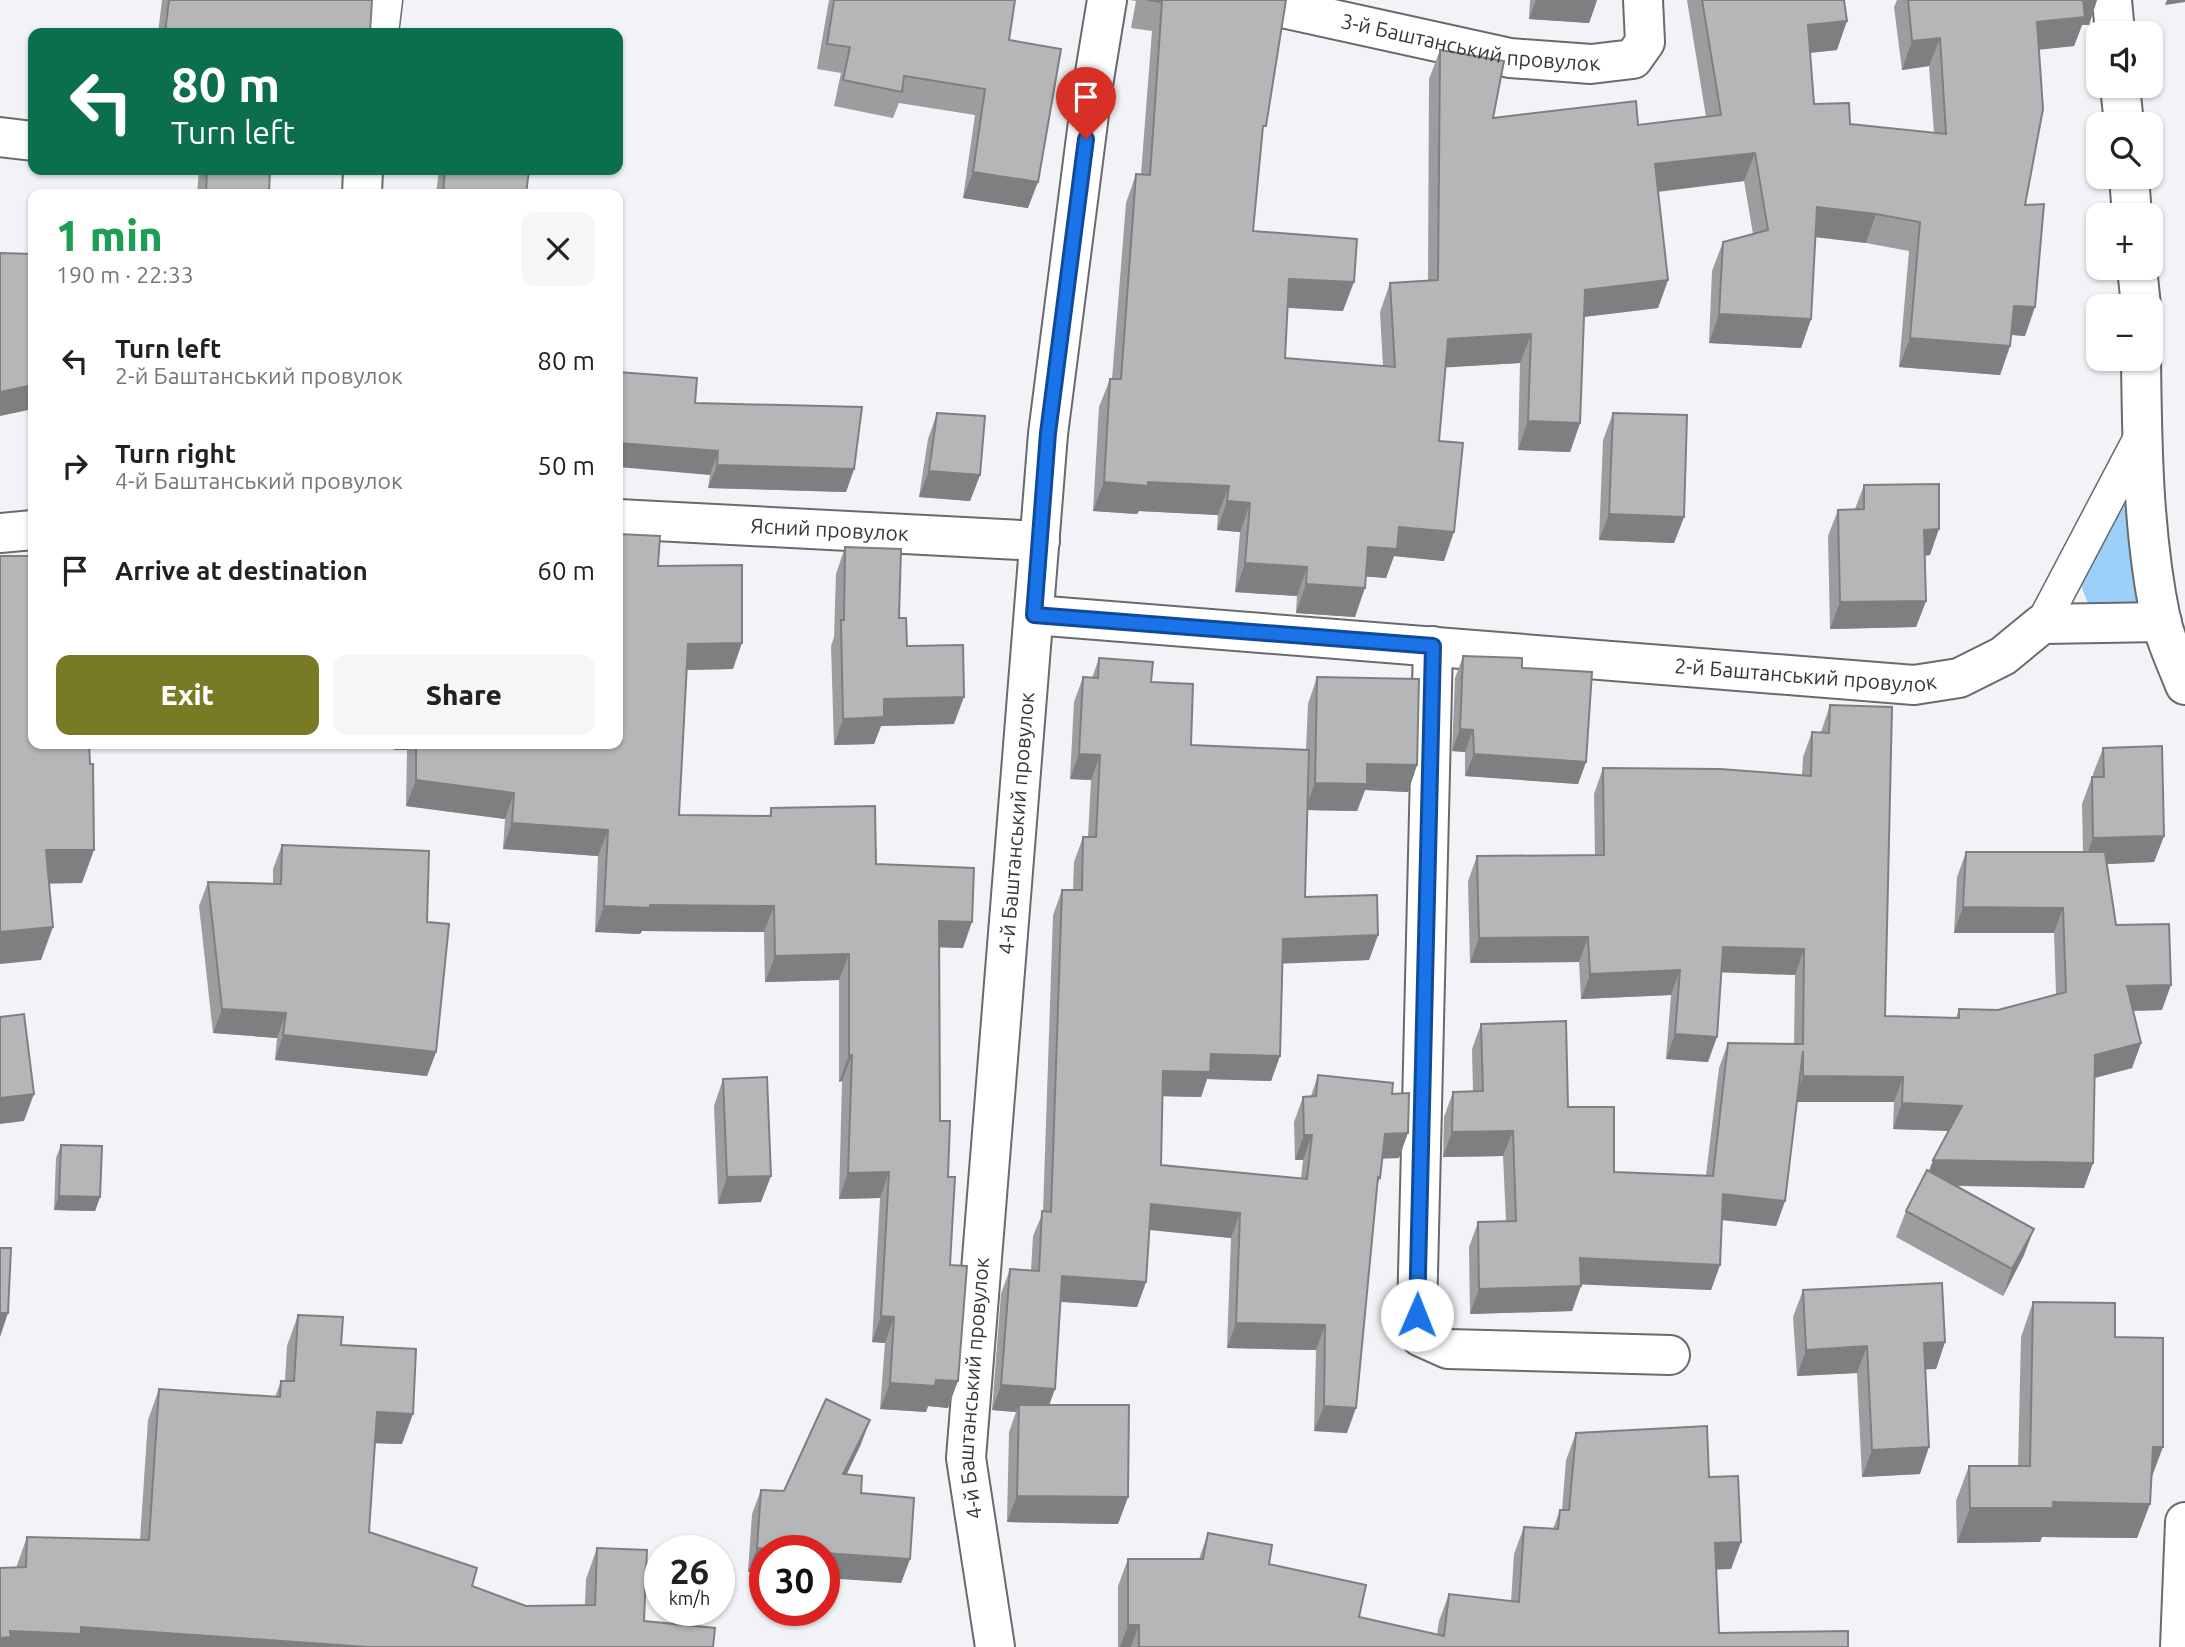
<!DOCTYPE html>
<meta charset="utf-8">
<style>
body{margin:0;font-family:Ubuntu,sans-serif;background:#f6f6f6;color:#222;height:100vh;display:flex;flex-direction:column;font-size:26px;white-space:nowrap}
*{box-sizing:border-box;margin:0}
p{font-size:23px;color:#767676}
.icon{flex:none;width:38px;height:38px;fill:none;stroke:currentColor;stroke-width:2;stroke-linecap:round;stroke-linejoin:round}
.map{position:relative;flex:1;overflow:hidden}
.sheet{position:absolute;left:28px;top:189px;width:595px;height:560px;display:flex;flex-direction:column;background:#fff;border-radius:14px;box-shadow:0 2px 5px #0004}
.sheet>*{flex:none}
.hud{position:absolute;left:28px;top:28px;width:595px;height:147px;border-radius:14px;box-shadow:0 2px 5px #0004;background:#0b6e4f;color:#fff;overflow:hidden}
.buttons{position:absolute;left:2086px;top:21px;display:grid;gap:14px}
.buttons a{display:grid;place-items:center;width:77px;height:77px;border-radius:14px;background:#fff;box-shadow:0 2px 5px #0004;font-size:35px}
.speed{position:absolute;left:644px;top:1535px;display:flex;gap:14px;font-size:35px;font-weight:700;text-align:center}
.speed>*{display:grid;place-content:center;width:91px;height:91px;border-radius:50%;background:#fff;box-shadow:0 2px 5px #0004;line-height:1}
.speed small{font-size:18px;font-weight:400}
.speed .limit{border:10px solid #d22;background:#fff;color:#111}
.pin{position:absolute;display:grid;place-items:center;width:60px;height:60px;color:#fff;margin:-72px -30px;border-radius:50% 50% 50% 0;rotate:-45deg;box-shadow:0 0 7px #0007}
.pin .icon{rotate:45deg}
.me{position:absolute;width:77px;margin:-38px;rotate:1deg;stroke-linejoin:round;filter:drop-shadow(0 0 5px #0008)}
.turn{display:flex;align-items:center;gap:24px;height:147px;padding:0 28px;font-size:32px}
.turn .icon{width:91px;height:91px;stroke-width:2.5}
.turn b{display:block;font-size:49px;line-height:60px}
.round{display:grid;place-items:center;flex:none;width:74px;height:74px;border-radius:14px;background:#f6f6f6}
.overview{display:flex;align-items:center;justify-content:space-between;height:119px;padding:0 28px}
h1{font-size:42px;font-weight:800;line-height:52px;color:#1e9e55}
.primary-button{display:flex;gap:14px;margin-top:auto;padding:14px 28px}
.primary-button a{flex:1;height:80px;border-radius:14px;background:#787b23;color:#fff;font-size:28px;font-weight:800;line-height:80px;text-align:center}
.primary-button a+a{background:#f6f6f6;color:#222}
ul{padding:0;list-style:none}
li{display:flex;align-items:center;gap:21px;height:105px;padding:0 28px}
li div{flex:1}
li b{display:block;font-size:26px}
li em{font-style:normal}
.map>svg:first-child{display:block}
.green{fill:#9cd0fb}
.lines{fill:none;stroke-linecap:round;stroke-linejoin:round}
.service-casing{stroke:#686a6c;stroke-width:35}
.minor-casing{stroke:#686a6c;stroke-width:42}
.service{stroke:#fff;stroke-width:32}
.minor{stroke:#fff;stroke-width:38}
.wall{fill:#9b9d9e}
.shaded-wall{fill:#7e7f81}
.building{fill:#b4b6b8;stroke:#7e7f81;stroke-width:2}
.route-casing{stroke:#114b97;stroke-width:18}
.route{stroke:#1a73e8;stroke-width:12}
.labels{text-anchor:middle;stroke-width:6;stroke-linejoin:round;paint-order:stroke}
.street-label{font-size:21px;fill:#363738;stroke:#fff}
</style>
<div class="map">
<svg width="2185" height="1647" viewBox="0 0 2185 1647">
<rect width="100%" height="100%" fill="#f1f3f6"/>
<path class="green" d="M2129,479L2139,603C2117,616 2111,612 2088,604L2081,585L2088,558Z"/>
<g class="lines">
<g class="service-casing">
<path id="service" d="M382,33L386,0
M2042,624L2142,434"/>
</g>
<g class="minor-casing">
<g id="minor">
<path id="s1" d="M1246,0L1510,58L1591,64L1633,59L1645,42L1643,0"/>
<path d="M2112,0L2115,33"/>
<path d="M2120,86L2124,124"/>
<path d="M0,137L33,141"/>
<path d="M2129,177L2132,215"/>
<path d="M362,194L363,170"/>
<path d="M2137,268L2141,306"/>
<path d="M2141,359C2142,445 2143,535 2161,620C2166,642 2177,664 2185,685"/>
<path id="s2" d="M618,519L1040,541"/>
<path d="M0,533L33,530"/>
<path id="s3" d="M1034,615L1914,685L1959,678L2003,656L2042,624L2162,622"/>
<path d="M1433,646L1417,1315L1421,1337L1448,1349L1670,1355"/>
<path id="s4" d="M995,1647L966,1458L1048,434L1092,91L1107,0"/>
<path d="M2180,1647L2185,1522"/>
</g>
</g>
<use href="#service" class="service"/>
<use href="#minor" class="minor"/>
</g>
<path class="wall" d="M162,0H372L370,33H158Z
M829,0H1015L1009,40L1028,208L963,198L975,115L899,103L893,118L834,106L841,73L817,69Z
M1130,0H1286L1261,137L1253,231L1343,311L1288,308L1285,358L1383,366L1380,312L1390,283L1428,281L1429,79L1440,50L1493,118L1638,125L1706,117L1687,0H1844L1837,50L1810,53L1814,104L1850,124L1934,133L1929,66L1902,70L1894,7L1897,0H2097L2089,25H2082L2074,46L2039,49L2025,205V336L2011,335L2010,346L2000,375L1899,367L1909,251L1866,243L1815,237L1811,319L1801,348L1709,343L1712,271L1723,242L1753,234L1744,181L1658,192L1668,280L1658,308L1584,317L1580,423L1570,452L1518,450L1520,363L1445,367L1439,441L1444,561L1394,556L1386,578L1366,576L1355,617L1296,613L1297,596L1235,592L1240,532L1217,530L1218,515L1139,511L1137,514L1093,511L1099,407L1110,379H1112L1126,203L1136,174H1141L1152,31L1131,28L1136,1Z
M1530,0H1597L1589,23L1529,19Z
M199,170H270L269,194H197Z
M439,170H529L526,194H436Z
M695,403L854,469L846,492L708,488L710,475Z
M937,413L980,475L970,501L919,497L928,439Z
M1613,413L1684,517L1674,543L1599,540L1603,440Z
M1864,485L1930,555L1925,556L1926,601L1916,627L1830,629L1828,536L1838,510L1855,509Z
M845,547L899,618L907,646L954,724L881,726L874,744L834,745L831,646L834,637L836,574Z
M658,566L733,669L687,670L679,815L769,816L771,808L876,864L963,948L939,947L940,1121L948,1177L950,1265L948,1408L928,1406L926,1412L880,1409L885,1343L872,1342L880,1198L839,1199L842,1081L839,1082V980L765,982L764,932L642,931L640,934L595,932L598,856L503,849L505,819L406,806L407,750H394L395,744H618Z
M1463,656L1522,668L1586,762L1578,784L1465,776V752L1452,751L1455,678Z
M1099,658L1151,682L1191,745L1306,750L1308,704L1317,677L1417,765L1408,792L1365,790L1357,811L1308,810L1305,897L1378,935L1369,960L1283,963L1280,1056L1271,1081L1207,1079L1201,1097L1163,1096L1161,1165L1301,1178L1303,1160H1295L1294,1122L1303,1097L1311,1096L1318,1075L1392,1094L1399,1158H1382L1380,1178L1377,1186L1347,1433L1314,1431L1316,1350L1227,1348L1231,1238L1149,1230L1146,1282L1137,1307L1061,1302L1049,1405L1128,1497L1118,1524L1007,1522L1009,1432L1016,1412L992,1410L1001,1294L1010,1269L1031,1270L1033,1236L1043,1212L1053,915L1062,890H1073L1074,862L1083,837H1088L1091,780L1070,779L1074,702L1083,677L1092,678Z
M1830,705L1885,1016L1956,1018L1959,1009L1998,1010L2056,994L2054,933H1954L1957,877L1966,852H2083L2082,804L2092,777H2093V774L2103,748L2164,836L2154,862L2106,864L2116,925L2162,1010L2133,1011L2141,1043L2132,1068L2095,1078L2093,1163L2084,1188L1956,1186L2024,1255L2003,1296L1896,1237L1906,1211L1929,1171L1949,1131L1893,1129L1894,1102H1797L1785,1201L1776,1226L1722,1220L1720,1265L1711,1290L1581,1284L1572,1311L1470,1314L1469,1247L1478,1222L1506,1221L1503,1156L1443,1157L1444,1117L1453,1092L1473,1091L1472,1049L1481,1024L1568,1107L1614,1172L1706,1175L1719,1068L1728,1043L1794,1044L1795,975L1721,972L1708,1062L1666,1059L1671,995L1581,999L1579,962L1470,963L1468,881L1477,856L1595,855L1594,794L1603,768L1802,776L1803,757L1812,732H1821Z
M282,845L427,922L436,1052L427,1076L275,1060L277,1038L213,1033L199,906L208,882L273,884V869Z
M723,1079L761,1202L718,1204L714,1106Z
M61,1145L100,1197L95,1211L54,1210L56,1158Z
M1803,1290L1945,1342L1936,1369H1925L1920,1474L1862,1477L1857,1373L1797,1376L1793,1317Z
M2033,1302L2115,1337L2151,1479L2150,1504L2137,1538L2042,1537L2040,1542L1957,1543L1956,1501L1969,1466H2018L2021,1337Z
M298,1315L341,1345L402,1444L375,1443L369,1532L472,1586L526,1606L585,1605L586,1579L597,1548L644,1621L16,1568L27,1537L140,1540L148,1420L159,1389L275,1397L281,1381H285L287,1346Z
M1576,1433L1709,1477L1741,1542L1731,1569H1716L1719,1633L1848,1647H1118V1586L1128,1559H1199L1208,1533L1269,1564L1359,1617L1437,1635L1439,1621L1449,1594L1511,1602L1514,1554L1524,1527L1553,1529L1560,1510H1562L1566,1460Z
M861,1444L846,1475L910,1559L901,1583L765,1550V1573L748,1572L752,1514L761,1490L784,1491Z"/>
<path class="shaded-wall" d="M1536,0H1597L1589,23L1529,19Z
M2082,0H2097L2089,25H2082L2074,46L2026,51L2037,22Z
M2167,0H2185V2L2165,5Z
M1847,21L1837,50L1797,54L1808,25Z
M1940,38L1929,66L1902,70L1912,41Z
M1755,153L1744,181L1645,193L1655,164Z
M973,172L1038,182L1028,208L963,198Z
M1817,207L1876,214L1866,243L1806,236Z
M1289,279L1354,282L1343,311L1279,307Z
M1668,280L1658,308L1574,318L1585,290Z
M2014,306L2035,307L2025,336L2003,334Z
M1719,314L1811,319L1801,348L1709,343Z
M1531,334L1520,363L1437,368L1448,339Z
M1910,338L2010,346L2000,375L1899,367Z
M33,385V409L0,416V392Z
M1528,421L1580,423L1570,452L1518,450Z
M618,443L718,451L710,475L618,467Z
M717,465L854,469L846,492L708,488Z
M929,471L980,475L970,501L919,497Z
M1104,482H1148L1229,486L1218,515L1139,511L1137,514L1093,511Z
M1227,501L1250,503L1240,532L1217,530Z
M1609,514L1684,517L1674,543L1599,540Z
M1399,527L1454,532L1444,561L1394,556L1386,578L1357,576L1368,547Z
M1939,529L1930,555L1915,556L1924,530Z
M1245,563L1307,567L1297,596L1235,592Z
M1306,584L1365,588L1355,617L1296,613Z
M1926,601L1916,627L1830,629L1840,602Z
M742,643L733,669L679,670L688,644Z
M964,697L954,724L881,726L874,744L834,745L843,719L884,699Z
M1460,729L1473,730L1465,752L1452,751Z
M397,744H409L407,750H394Z
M1079,754L1100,755L1091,780L1070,779Z
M1474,754L1586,762L1578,784L1465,776Z
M1367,764L1417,765L1408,792L1365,790L1357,811L1305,810L1315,783Z
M416,780L514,793L505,819L406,806Z
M512,823L608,830L598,856L503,849Z
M2164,836L2154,862L2084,865L2093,838Z
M46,850H94L82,883L34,884Z
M650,905L774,906L764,932L642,931L640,934L595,932L604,906Z
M1963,907L2063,908L2054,933H1954Z
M939,921L972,922L963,948L929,947Z
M53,927L41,960L0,964V932Z
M1378,935L1369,960L1274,964L1283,939Z
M1588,937L1579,962L1470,963L1479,938Z
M1723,947L1804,949L1795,975L1714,972Z
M849,954L839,980L765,982L775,956Z
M1680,970L1671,995L1581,999L1590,974Z
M2171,985L2162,1010L2118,1011L2127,986Z
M222,1009L286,1013L277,1038L213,1033Z
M1675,1034L1717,1037L1708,1062L1666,1059Z
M283,1035L436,1052L427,1076L275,1060Z
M2141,1043L2132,1068L2086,1080L2095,1055Z
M1211,1054L1280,1056L1271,1081L1207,1079L1201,1097L1154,1096L1163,1071Z
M849,1055H852L842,1081L839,1082Z
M1803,1076L1903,1077L1894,1102H1793Z
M34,1094L24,1121L0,1124V1098Z
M1902,1103L1962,1106L1953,1131L1893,1129Z
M1513,1131L1503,1156L1443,1157L1452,1132Z
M1408,1133L1399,1158L1376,1159L1385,1134Z
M1304,1135H1312L1303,1160H1295Z
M1933,1160L2093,1163L2084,1188L1924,1185Z
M889,1172L880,1198L839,1199L848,1173Z
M771,1176L761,1202L718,1204L727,1177Z
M1723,1194L1785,1201L1776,1226L1714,1219Z
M59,1196L100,1197L95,1211L54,1210Z
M1151,1204L1240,1213L1231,1238L1142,1229Z
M2034,1229L2024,1255L2003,1296L2012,1269Z
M1580,1258L1720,1265L1711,1290L1571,1284Z
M1062,1276L1146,1282L1137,1307L1053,1301Z
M1581,1286L1572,1311L1470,1314L1479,1289Z
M0,1313H8L0,1337Z
M881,1316L894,1317L885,1343L872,1342Z
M1236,1323L1325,1325L1316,1350L1227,1348Z
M1945,1342L1936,1369L1914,1370L1924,1343Z
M1867,1346L1857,1373L1797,1376L1806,1350Z
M936,1380L958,1381L948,1408L928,1406L926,1412L880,1409L890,1383Z
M1001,1385L1055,1389L1046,1414L1019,1405L1016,1412L992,1410Z
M1324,1406L1356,1408L1347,1433L1314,1431Z
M377,1412L413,1414L402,1444L366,1443Z
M870,1420L861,1444L835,1499L843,1474Z
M1929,1447L1920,1474L1862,1477L1872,1450Z
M2153,1447H2163L2150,1482Z
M1017,1496L1128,1497L1118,1524L1007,1522Z
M2053,1502L2150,1504L2137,1538L2042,1537L2040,1542L1957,1543L1970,1508Z
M1741,1542L1731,1569L1705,1570L1715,1543Z
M757,1548L793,1550H765V1573L748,1572Z
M824,1553L910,1559L901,1583L824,1578Z
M1128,1625H1139L1131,1647H1120Z
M81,1627L367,1647H0V1638L10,1631Z"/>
<path class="building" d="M169,0H372L370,33H165Z
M834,0H1015L1009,40L1061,49L1038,182L973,172L985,89L904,76L902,92L843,80L850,47L827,44Z
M1147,0H1286L1266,126H1263L1253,231L1357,239L1354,282L1289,279L1285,358L1395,367L1390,283L1438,280L1440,50L1504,61L1493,118L1636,101L1638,125L1721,115L1702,0H1844L1847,21L1808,25L1814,104L1849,103L1850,124L1946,134L1940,38L1912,41L1908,0H2083L2085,17L2037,22L2043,109L2025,205L2044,204L2035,307L2014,306L2010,346L1910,338L1920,222L1876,214L1817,207L1811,319L1719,314L1723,242L1768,230L1755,153L1655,164L1668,280L1585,290L1580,423L1528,421L1531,334L1448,339L1439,441L1463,443L1454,532L1399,527L1397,549L1368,547L1365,588L1306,584L1307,567L1245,563L1250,503L1227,501L1229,486L1148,482V486L1104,482L1110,379H1121L1136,174L1150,175L1162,2Z
M207,170H270L269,194H206Z
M445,170H529L526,194H443Z
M0,253L33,254V385L0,392Z
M618,372L697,378L695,403L862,407L854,469L717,465L718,451L618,443Z
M937,413L985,416L980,475L929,471Z
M1613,413L1687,415L1684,517L1609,514Z
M1939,484V529L1924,530L1926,601L1840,602L1838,510L1864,509V485Z
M618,534L660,536L658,566L742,565V643L688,644L679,815L771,816V808L875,806L876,864L974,868L972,922L939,921L940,1121H950L948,1177H955L950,1265L967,1266L958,1381L936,1380L935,1386L890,1383L894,1317L881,1316L889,1172L848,1173L852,1055H849V954L775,956L774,906L650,905V908L604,906L608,830L512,823L514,793L416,780V744H618Z
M845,547L901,549L899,618H906L907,646L963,645L964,697L884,699V717L843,719L841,620H844Z
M0,556H33V744H89L90,764H93L94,850H46L53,927L0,932Z
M1463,656L1522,658V668L1592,672L1586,762L1474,754L1473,730L1460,729Z
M1099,658L1153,662L1151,682L1193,684L1191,745L1309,750L1305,897L1377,895L1378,935L1283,939L1280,1056L1211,1054L1210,1072L1163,1071L1161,1165L1307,1179L1312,1135H1304L1303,1097L1316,1096L1318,1075L1393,1083L1392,1094L1409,1093L1408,1133L1385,1134L1380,1178L1378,1177L1356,1408L1324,1406L1325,1325L1236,1323L1240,1213L1151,1204L1146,1282L1062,1276L1055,1389L1001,1385L1010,1269L1039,1271L1042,1211L1051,1212L1062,890H1082L1083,837H1096L1100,755L1079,754L1083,677L1098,678Z
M1317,677L1419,679L1417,765L1367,764V784L1315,783Z
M1830,705L1892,707L1885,1016L1959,1018V1009L1998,1010L2066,992L2063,908L1963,907L1966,852H2105L2116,925L2169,924L2171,985L2127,986L2141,1043L2095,1055L2093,1163L1933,1160L1962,1106L1902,1103L1903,1077L1803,1076V1051L1785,1201L1723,1194L1720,1265L1580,1258L1581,1286L1479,1289L1478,1222L1516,1221L1513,1131L1452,1132L1453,1092L1483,1091L1481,1024L1566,1021L1568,1107H1614V1172L1713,1176L1728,1043L1803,1044L1804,949L1723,947L1717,1037L1675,1034L1680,970L1590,974L1588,937L1479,938L1477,856L1604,855L1603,768L1720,769L1811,776L1812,732L1829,733Z
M2162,746L2164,836L2093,838L2092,777H2104L2103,748Z
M282,845L429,851L427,922L449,924L436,1052L283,1035L286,1013L222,1009L208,882L281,884Z
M24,1014L34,1094L0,1098V1017Z
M767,1077L771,1176L727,1177L723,1079Z
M61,1145L102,1146L100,1197L59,1196Z
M1927,1170L2034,1229L2012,1269L1906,1211Z
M0,1248H11L8,1313H0Z
M1942,1283L1945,1342L1924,1343L1929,1447L1872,1450L1867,1346L1806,1350L1803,1290Z
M2033,1302L2115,1303V1337L2163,1338V1447H2153L2150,1504L2053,1502V1508H1970L1969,1466H2030Z
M298,1315L343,1317L341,1345L416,1349L413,1414L377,1412L369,1532L477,1568L472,1586L526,1606L595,1605L597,1548L647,1550L644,1621L715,1628L713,1647H367L81,1627V1634L10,1631L11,1637L0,1638V1568L26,1567L27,1537L149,1540L159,1389L280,1397L281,1381H294Z
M826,1399L870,1420L843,1474L862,1476L861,1493L914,1498L910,1559L824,1553V1550H793L757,1548L761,1490L784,1491Z
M1019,1405H1129L1128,1497L1017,1496Z
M1707,1426L1709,1477L1738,1476L1741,1542L1715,1543L1719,1633L1848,1631V1647H1139V1625H1128V1559H1203L1208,1533L1272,1545L1269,1564L1366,1585L1359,1617L1444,1636L1449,1594L1519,1602L1524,1527L1558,1529L1560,1510H1569L1576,1433Z"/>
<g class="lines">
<g class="route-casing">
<path id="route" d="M1086,139L1048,433L1034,615L1433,646L1417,1315"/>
</g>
<use href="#route" class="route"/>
</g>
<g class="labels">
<g class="street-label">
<text dy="7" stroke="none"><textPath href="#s1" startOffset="229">3-й Баштанський провулок</textPath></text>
<text dy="7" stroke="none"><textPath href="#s2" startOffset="212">Ясний провулок</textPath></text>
<text dy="7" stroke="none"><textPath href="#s3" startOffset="774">2-й Баштанський провулок</textPath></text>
<text dy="7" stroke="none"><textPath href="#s4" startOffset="828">4-й Баштанський провулок</textPath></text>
<text dy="7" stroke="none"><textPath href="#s4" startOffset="261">4-й Баштанський провулок</textPath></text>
</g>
</g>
</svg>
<div class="buttons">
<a><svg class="icon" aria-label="sound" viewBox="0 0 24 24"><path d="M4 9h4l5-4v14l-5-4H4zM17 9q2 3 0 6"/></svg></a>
<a><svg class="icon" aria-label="search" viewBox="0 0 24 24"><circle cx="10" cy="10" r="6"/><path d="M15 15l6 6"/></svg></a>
<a>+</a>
<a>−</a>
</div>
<div class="speed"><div>26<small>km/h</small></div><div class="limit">30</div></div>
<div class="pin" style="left:1086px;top:139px;background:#d93025"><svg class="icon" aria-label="arrive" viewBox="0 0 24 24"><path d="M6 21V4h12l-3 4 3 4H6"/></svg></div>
<svg class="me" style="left:1417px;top:1315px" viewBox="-20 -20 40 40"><circle r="19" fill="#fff"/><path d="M0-13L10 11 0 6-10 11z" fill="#1a73e8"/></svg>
<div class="hud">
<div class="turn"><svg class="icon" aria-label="left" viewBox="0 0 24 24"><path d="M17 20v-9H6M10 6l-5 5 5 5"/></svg><div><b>80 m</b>Turn left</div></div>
</div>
<section class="sheet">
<div class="overview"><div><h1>1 min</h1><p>190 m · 22:33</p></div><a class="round"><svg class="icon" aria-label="close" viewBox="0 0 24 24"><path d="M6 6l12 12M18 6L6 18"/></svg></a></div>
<ul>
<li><svg class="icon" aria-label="left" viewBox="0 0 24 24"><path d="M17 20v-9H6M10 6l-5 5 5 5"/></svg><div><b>Turn left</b><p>2-й Баштанський провулок</p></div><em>80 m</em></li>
<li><svg class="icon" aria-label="right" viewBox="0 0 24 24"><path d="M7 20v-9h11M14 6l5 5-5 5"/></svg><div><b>Turn right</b><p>4-й Баштанський провулок</p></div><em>50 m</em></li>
<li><svg class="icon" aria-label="arrive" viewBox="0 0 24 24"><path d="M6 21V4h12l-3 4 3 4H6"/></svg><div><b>Arrive at destination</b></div><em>60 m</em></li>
</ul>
<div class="primary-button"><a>Exit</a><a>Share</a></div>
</section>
</div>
